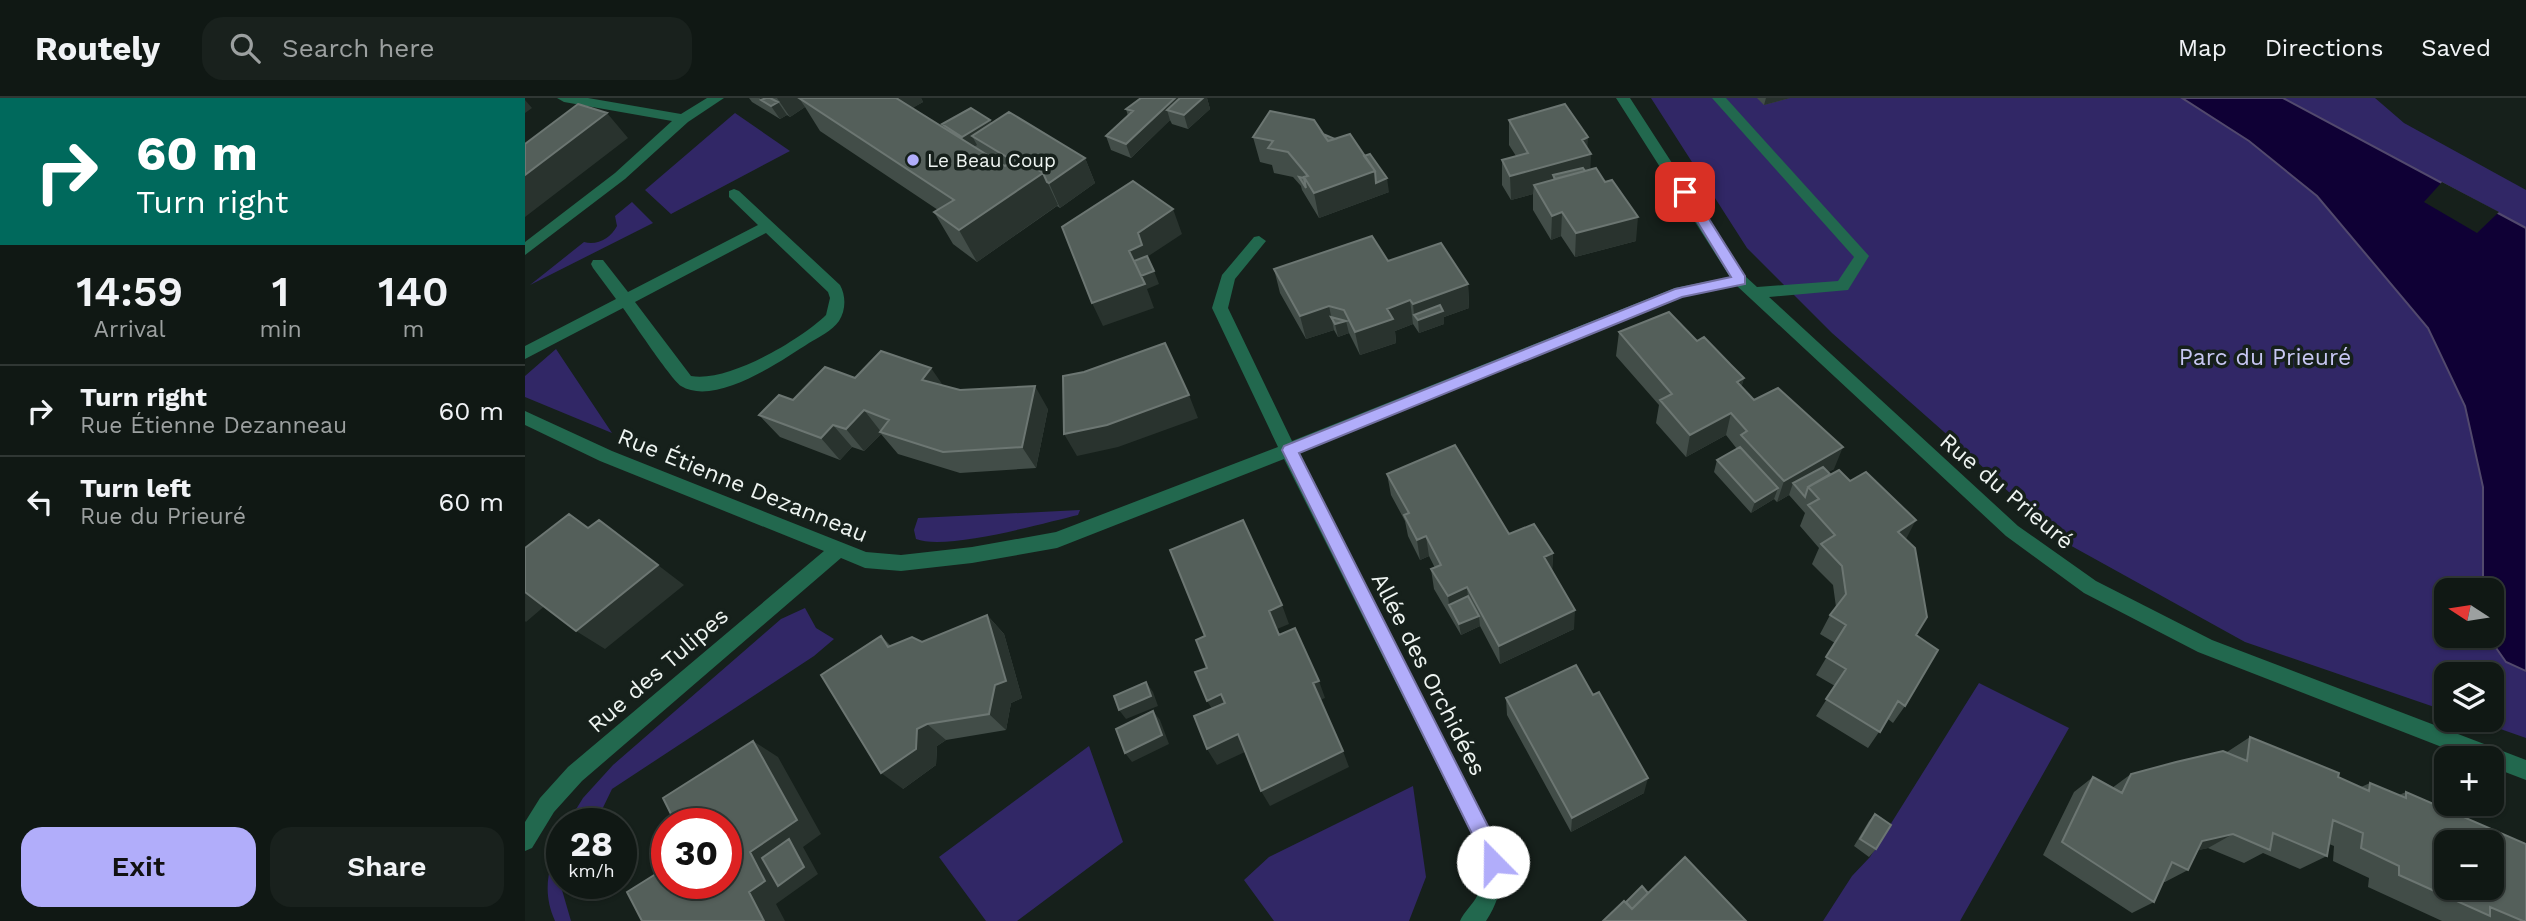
<!DOCTYPE html>
<meta charset="utf-8">
<style>
body{margin:0;font-family:"Work Sans",sans-serif;background:#19211d;color:#f1f3f6;height:100vh;display:flex;flex-direction:column;font-size:26px;white-space:nowrap}
*{box-sizing:border-box;margin:0}
p{font-size:23px;color:#9ca0a0}
.icon{flex:none;width:38px;height:38px;fill:none;stroke:currentColor;stroke-width:2;stroke-linecap:round;stroke-linejoin:round}
.map{position:relative;flex:1;overflow:hidden}
.details{display:flex;flex-direction:column;background:#101814;width:525px}
.details>*{flex:none}
.banner{background:#00695c;color:#fff;overflow:hidden}
.needle{width:46px;rotate:282deg}
.fabs{position:absolute;left:1909px;top:480px;display:grid;gap:14px}
.fabs a{display:grid;place-items:center;width:70px;height:70px;border-radius:14px;background:#101814;box-shadow:0 2px 5px #0004,0 0 0 2px #303734;font-size:35px}
.speed{position:absolute;left:21px;top:710px;display:flex;gap:14px;font-size:35px;font-weight:700;text-align:center}
.speed>*{display:grid;place-content:center;width:91px;height:91px;border-radius:50%;background:#101814;box-shadow:0 2px 5px #0004,0 0 0 2px #303734;line-height:1}
.speed small{font-size:18px;font-weight:400}
.speed .limit{border:10px solid #d22;background:#fff;color:#111}
.pin{position:absolute;display:grid;place-items:center;width:60px;height:60px;color:#fff;margin:-30px;border-radius:14px;box-shadow:0 4px 10px #0006}
.me{position:absolute;width:77px;margin:-38px;rotate:338deg;stroke-linejoin:round;filter:drop-shadow(0 0 5px #0008)}
.turn{display:flex;align-items:center;gap:24px;height:147px;padding:0 21px;font-size:32px}
.turn .icon{width:91px;height:91px;stroke-width:2.5}
.turn b{display:block;font-size:49px;line-height:60px}
.eta{display:flex;justify-content:space-evenly;align-items:center;height:119px;text-align:center}
.eta b{font-size:42px;font-weight:600;line-height:49px}
.button{display:flex;gap:14px;margin-top:auto;padding:14px 21px}
.button a{flex:1;height:80px;border-radius:21px;background:#b1adfa;color:#111;font-size:28px;font-weight:600;line-height:80px;text-align:center}
.button a+a{background:#19211d;color:#f1f3f6}
ul{padding:0;list-style:none}
li{display:flex;align-items:center;gap:21px;height:91px;padding:0 21px;border-top:2px solid #303734}
li div{flex:1}
li b{display:block;font-size:26px}
li em{font-style:normal}
header{display:flex;align-items:center;gap:42px;box-sizing:border-box;height:98px;padding:0 35px;background:#101814;border-bottom:2px solid #303734}
header strong{font-size:33px}
nav{display:flex;gap:38px;margin-inline-start:auto;font-size:24px}
.search{width:490px;height:63px;background:#19211d;display:flex;align-items:center;gap:18px;box-sizing:border-box;padding:0 24px;border-radius:21px;color:#9ca0a0;font-size:26px}
main{display:flex;flex:1;min-height:0}
.map>svg:first-child{display:block}
.green{fill:#312766;fill-rule:evenodd}
.water{fill:#0f0035;stroke:#52496d;stroke-width:2}
.pier{fill:#16201b}
.lines{fill:none;stroke-linecap:round;stroke-linejoin:round}
.minor{fill:#22684e;fill-rule:evenodd}
.wall{fill:#424d48}
.shaded-wall{fill:#29332e}
.building{fill:#545f5a;stroke:#6c7672;stroke-width:2;fill-rule:evenodd}
.route{fill:#b1adfa;stroke:#7370a2;stroke-width:2}
.poi-dot{fill:#b1adfa;stroke:#16201b;stroke-width:2.5}
.labels{text-anchor:middle;stroke-width:7;stroke-linejoin:round;paint-order:stroke}
.far-poi-label{font-size:19px;fill:#eef4f1;stroke:#16201b;text-anchor:start}
.park-label{font-size:23px;fill:#c8c7f3;stroke:#16201b}
.street-label{font-size:23px;fill:#eef4f1;stroke:#16201b}
</style>
<header>
<strong>Routely</strong>
<div class="search"><svg class="icon" aria-label="search" viewBox="0 0 24 24"><circle cx="10" cy="10" r="6"/><path d="M15 15l6 6"/></svg>Search here</div>
<nav><a>Map</a><a>Directions</a><a>Saved</a></nav>
</header>
<main>
<section class="details">
<div class="banner">
<div class="turn"><svg class="icon" aria-label="right" viewBox="0 0 24 24"><path d="M7 20v-9h11M14 6l5 5-5 5"/></svg><div><b>60 m</b>Turn right</div></div>
</div>
<div class="eta">
<div><b>14:59</b><p>Arrival</p></div>
<div><b>1</b><p>min</p></div>
<div><b>140</b><p>m</p></div>
</div>
<ul>
<li><svg class="icon" aria-label="right" viewBox="0 0 24 24"><path d="M7 20v-9h11M14 6l5 5-5 5"/></svg><div><b>Turn right</b><p>Rue Étienne Dezanneau</p></div><em>60 m</em></li>
<li><svg class="icon" aria-label="left" viewBox="0 0 24 24"><path d="M17 20v-9H6M10 6l-5 5 5 5"/></svg><div><b>Turn left</b><p>Rue du Prieuré</p></div><em>60 m</em></li>
</ul>
<div class="button"><a>Exit</a><a>Share</a></div>
</section>
<div class="map">
<svg width="2001" height="823" viewBox="0 0 2001 823">
<rect width="100%" height="100%" fill="#16201b"/>
<path class="green" d="M1126,0H1850L1879,25L2001,92V640L1947,621H1967V576H1922L1921,613L1720,544L1532,440L1444,356L1307,235L1222,150ZM1922,492H1967V537H1922Z
M210,15L265,53L146,116L120,92Z
M107,104L128,125L5,187L59,144C72,148 86,140 92,128L90,118Z
M31,251L87,335L0,299V278Z
M555,412L553,417C519,425 421,453 391,441L389,432L393,420Z
M280,510L291,530L309,541L289,558L87,691L70,726H42L58,700L88,667L256,521Z
M1454,585L1544,630L1435,823H1298L1327,778L1345,759Z
M564,648L598,744L492,823H461L414,759Z
M888,688L901,779L884,823H749L719,782L744,759Z
M37,737V786H40L37,792L46,823H30C16,792 24,767 37,737Z"/>
<path class="water" d="M1657,0H1758L2001,130V573L1981,564L1962,537H1967V492H1958V389L1940,308L1903,230L1792,98L1724,43Z"/>
<path class="pier" d="M1917,84L1974,114L1952,135L1899,104Z"/>
<g class="lines">
<path class="minor" d="M32,0H63L156,16L182,0H199L163,24L100,81L0,157V144L90,75L147,23L39,4Z
M1091,0H1105L1220,178L1232,189L1313,183L1329,159L1187,0H1201L1344,158L1323,192L1244,199L1493,428L1571,483L1687,542L2001,662V682L1967,669V660H1945L1673,554L1559,495L1481,438L1212,188L1158,199L773,355L973,747C980,775 977,799 961,823H935C939,814 946,808 951,800C959,785 957,765 953,749L759,361L532,450L447,465L376,473L340,470L316,460L57,683L29,714L7,750L0,753V724L15,700L43,669L299,453L75,363L0,327V313L87,353L341,454L376,457L447,449L531,434L753,349L687,210L697,177L729,139L734,138L741,143L710,181L703,210L767,343L1150,190L1205,179Z
M209,91L214,93L315,187C321,198 321,212 314,223C307,233 294,239 284,245C256,263 190,309 156,288C146,281 108,224 98,210L0,261V248L91,201L68,170L66,166L68,162H78L103,194L233,127L204,99V93ZM241,135L303,194L305,200L301,217C275,242 203,285 166,278L110,204Z"/>
</g>
<path class="wall" d="M224,0H396L398,4L387,10L419,30L417,26L465,22L467,25L560,60L570,85L535,110L532,108L452,164L428,146L409,114L413,112L295,33L280,9L265,19L262,17L255,21L227,4Z
M616,0H682L685,11L663,31L647,26L645,22L606,60L586,52L581,38L603,18L601,11Z
M1232,0H1265L1239,7Z
M984,22L1062,50L1065,71L1111,143L1050,159L1036,138L1026,142L1008,112V96L986,102L977,87V62L991,58L984,47Z
M798,36L864,94L794,120L777,92L776,88L768,79L749,75L747,67L735,64L728,39Z
M863,163L943,186L944,210L919,219V226L894,235L888,226L870,233L871,245L835,257L824,235L813,239L809,232L781,241L755,195L749,171Z
M1094,234L1172,243L1219,280L1216,289L1229,302L1309,371L1303,374L1381,441L1391,537L1380,608L1368,625L1363,621L1343,650L1291,618L1310,588L1291,577L1310,545L1295,536L1305,517L1311,509L1308,487L1287,466L1294,450L1275,428L1280,415L1264,397L1252,404L1249,401L1226,415L1189,374L1192,362L1212,351L1201,337L1161,359L1131,325L1134,307L1091,258Z
M330,280L418,288L523,311L511,370L435,375L373,356L356,336L339,353L327,349L315,362L255,339L234,317L268,302Z
M862,376L984,436L1028,455L1027,473L1049,531L975,566L955,528L936,537L909,491L906,471L910,470L904,458L895,462L883,438L880,423L866,397Z
M462,517L479,536L497,600L486,605L481,632L421,642L412,648L411,667L378,691L356,538L366,548L397,544Z
M1068,597L1119,695L1046,734L982,617L981,600Z
M1725,639L1836,689L1845,685L1874,697L1881,694L2001,823H1917L1843,789L1844,780L1808,763L1809,748L1804,746L1802,758L1775,771L1738,755L1719,765L1683,750L1673,752L1663,772L1640,784H1638L1629,804L1607,815L1518,757L1549,694L1568,679L1587,690L1606,676L1702,654Z
M1350,716L1351,751L1344,759L1329,748L1344,723Z"/>
<path class="shaded-wall" d="M235,0H244L253,4L262,17L255,21L246,8L236,2Z
M252,0H274L280,9L265,19Z
M374,0H396L398,4L381,14L374,1Z
M650,0H665L642,12L645,22L606,60L601,46Z
M678,0H682L685,11L663,31L659,17Z
M1241,0H1265L1239,7Z
M0,2L7,10L0,15Z
M82,15L103,40L0,119V77Z
M465,22L472,36L447,38L452,47L444,52L437,39Z
M1063,39L1062,58L1066,56L1065,81L1028,77V91L1009,87L1008,96L986,102L985,78Z
M560,60L570,85L535,110L524,85Z
M850,73L862,80L864,94L794,120L789,95Z
M518,75L533,107L452,164L434,132Z
M648,111L657,136L622,159L614,176L604,153L613,135Z
M1037,114L1036,138L1026,142L1027,118Z
M1113,119L1111,143L1050,159L1051,135Z
M629,173L634,186L622,191L629,210L578,228L567,205L615,179Z
M943,186L944,210L919,219V226L894,235L893,222L889,217L888,206Z
M885,202L888,226L870,233L871,245L835,257L830,234L862,211Z
M804,208L809,232L781,241L775,218Z
M821,223L824,235L813,239L810,226Z
M406,270L422,293L397,282Z
M1219,280L1213,303L1212,284Z
M510,288L523,311L511,370L497,349Z
M664,297L673,320L593,349L552,358L539,336Z
M339,312L357,335L339,353L321,331Z
M1206,315L1201,337L1161,359L1165,337Z
M308,327L327,349L315,362L296,340Z
M1318,349L1309,371L1273,391L1268,385L1264,397L1252,404L1259,383Z
M1253,390L1249,401L1226,415L1230,404Z
M74,422L159,487L80,551L51,533Z
M1391,422L1380,443L1373,434Z
M901,438L904,458L895,462L892,442Z
M1028,455L1027,475L1019,459Z
M942,489L944,509L924,507L923,498Z
M0,492L22,506L1,524L0,523Z
M757,507L764,526L752,531L744,513Z
M1050,512L1049,531L975,566L974,548Z
M462,517L479,536L497,600L486,605L481,632L464,616Z
M954,518L955,528L936,537L934,526Z
M794,583L800,600L795,602L788,585Z
M621,584L628,594L633,608L601,621L594,612Z
M696,596L706,613L693,620L682,603Z
M628,613L635,622L644,646L607,664L600,655Z
M402,626L421,642L412,648L411,667L378,691L356,675L392,631Z
M713,636L722,653L692,667L682,651Z
M228,643L253,659L296,736L278,749L293,776L251,806L260,823H239L224,794Z
M818,653L824,669L745,708L736,693Z
M1123,680L1119,695L1046,734L1047,720Z
M1708,736L1683,750L1654,757L1677,743Z"/>
<path class="building" d="M241,0H245L253,4L246,8L236,2Z
M274,0H371L480,68L492,59L518,75L434,132L409,114L429,102Z
M616,0H650L601,46L581,38L608,13L601,11Z
M655,0H678L659,17L642,12Z
M53,6L82,15L0,77V46Z
M1040,6L1063,39L1057,42L1066,56L985,78L977,62L1003,55L984,22Z
M446,10L465,22L437,39L417,26Z
M745,13L789,22L803,43L825,36L850,73L789,95L779,79L783,78L763,54L743,50L748,43L728,39Z
M484,14L560,60L524,85L522,84L518,75L492,59L487,62L447,38Z
M798,36L810,41L803,43Z
M845,56L862,80L851,85L850,73L839,58Z
M1058,70L1060,73L1030,81L1028,77Z
M1071,70L1080,84L1087,82L1113,119L1051,135L1037,114L1027,118L1009,87Z
M774,79L779,80L781,90Z
M608,83L648,111L613,135L617,147L604,153L620,186L567,205L537,129Z
M847,138L863,163L916,145L943,186L888,206L885,202L862,211L868,221L830,234L819,212L804,208L775,218L749,171Z
M622,158L629,173L616,178L609,163Z
M915,207L918,213L893,222L889,217Z
M1144,214L1172,243L1179,239L1206,267L1219,280L1212,284L1229,302L1253,290L1318,349L1259,383L1216,337L1222,333L1206,315L1165,337L1135,302L1147,296L1094,234Z
M806,219L821,223L810,226Z
M640,245L664,297L582,327L539,336L538,278L559,274Z
M356,253L406,270L397,282L435,292L510,288L497,349L418,354L355,334L364,322L339,312L321,331L308,327L296,340L234,317L254,297L268,302L300,269L330,280Z
M930,347L984,436L1009,426L1028,455L1019,459L1050,512L974,548L942,489L923,498L906,471L916,467L901,438L892,442L879,417L884,415L862,376Z
M1215,349L1253,390L1230,404L1192,362Z
M1298,369L1305,376L1283,389L1280,399L1268,385Z
M1314,372L1325,383L1341,374L1391,422L1373,434L1390,450L1402,519L1391,537L1413,552L1380,608L1373,603L1355,634L1301,601L1321,571L1301,559L1321,527L1305,517L1321,496L1317,468L1296,446L1310,437L1283,407L1294,401L1283,389Z
M44,416L63,430L74,422L133,467L51,533L0,494V450Z
M718,422L757,507L744,513L754,537L770,530L794,583L788,585L818,653L736,693L713,636L682,651L669,618L700,605L696,596L682,603L670,574L682,570L671,542L680,538L645,452Z
M943,498L954,518L934,526L924,507Z
M462,517L481,583L470,587L464,616L402,626L392,631L391,651L356,675L296,577L356,538L363,549L387,539L397,544Z
M1051,567L1068,597L1074,594L1123,680L1047,720L981,600Z
M621,584L626,598L594,612L589,598Z
M628,613L637,637L600,655L591,631Z
M1725,639L1814,675L1813,679L1844,693L1845,685L1881,700V694L2001,746V823H1998L1965,809V818L1874,777V768L1836,750L1838,735L1808,722L1802,758L1748,735L1745,752L1708,736L1677,743L1663,772L1647,764L1629,804L1537,744L1568,679L1597,695L1606,676L1651,664L1698,653L1722,663ZM1922,744H1967V789H1922Z
M228,643L272,722L225,754L240,783L224,794L239,823H117L102,794L142,769V786H201V726H147L150,724L138,700Z
M1350,716L1366,727L1351,751L1335,741Z
M142,729V760L131,736Z
M264,741L279,769L253,788L237,760Z
M1160,759L1221,823H1078L1099,803L1107,811Z
M1117,788L1123,795L1107,811L1101,804Z"/>
<path class="route" d="M1160,90L1165,91L1220,178V186L1157,199L774,355L969,740L978,764L975,771L968,774L961,771L954,750L757,352L759,348L1150,191L1206,179L1154,94Z"/>
<circle class="poi-dot" cx="388" cy="62" r="7"/>
<g class="labels">
<g class="far-poi-label">
<text x="402" y="69">Le Beau Coup</text>
</g>
<g class="park-label">
<text x="1740" y="267">Parc du Prieuré</text>
</g>
<g class="street-label">
<text transform="translate(218 387) rotate(22)" y="8">Rue Étienne Dezanneau</text>
<text transform="translate(1482 393) rotate(40)" y="8">Rue du Prieuré</text>
<text transform="translate(133 572) rotate(-41)" y="8">Rue des Tulipes</text>
<text transform="translate(904 576) rotate(63)" y="8">Allée des Orchidées</text>
</g>
</g>
</svg>
<div class="fabs">
<a><svg class="needle" viewBox="-14 -14 28 28"><path d="M0-13l5 13h-10z" fill="#e53935"/><path d="M0 13l5-13h-10z" fill="#9ca0a0"/></svg></a>
<a><svg class="icon" aria-label="layers" viewBox="0 0 24 24"><path d="M12 4l9 5-9 5-9-5zM3 14l9 5 9-5"/></svg></a>
<a>+</a>
<a>−</a>
</div>
<div class="speed"><div>28<small>km/h</small></div><div class="limit">30</div></div>
<div class="pin" style="left:1160px;top:94px;background:#d93025"><svg class="icon" aria-label="arrive" viewBox="0 0 24 24"><path d="M6 21V4h12l-3 4 3 4H6"/></svg></div>
<svg class="me" style="left:968px;top:764px" viewBox="-20 -20 40 40"><circle r="19" fill="#fff"/><path d="M0-13L10 11 0 6-10 11z" fill="#b1adfa"/></svg>
</div>
</main>
